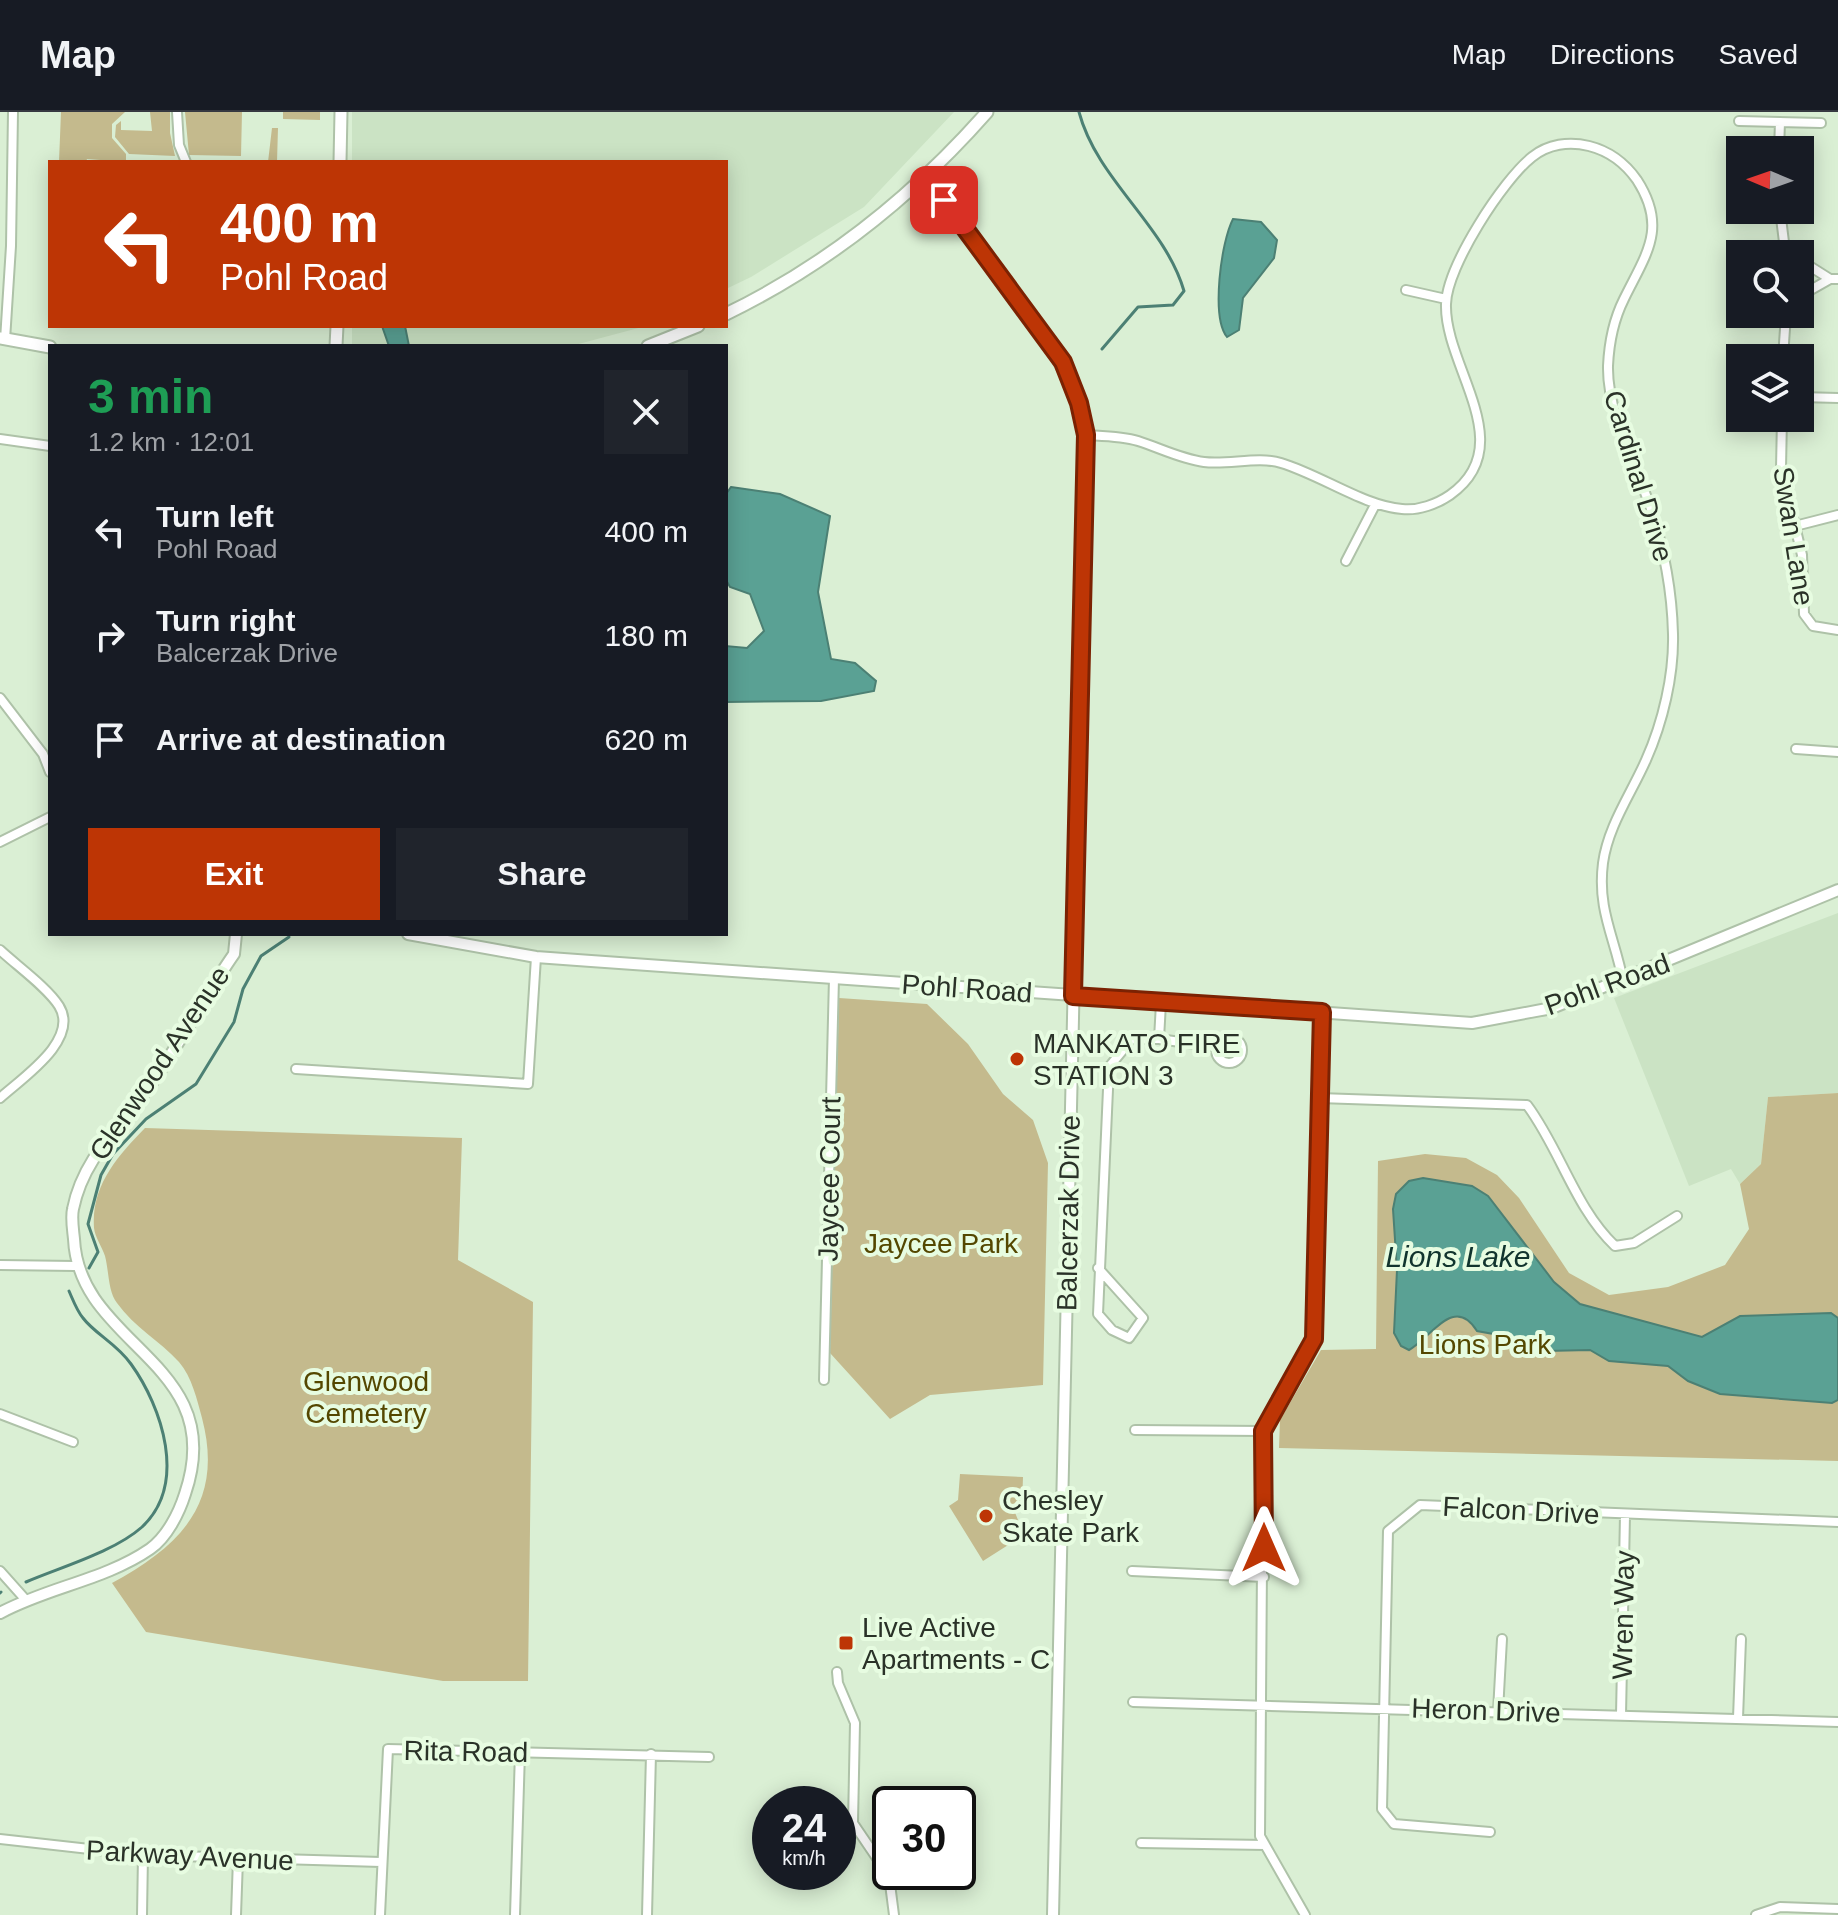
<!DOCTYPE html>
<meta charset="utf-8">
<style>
body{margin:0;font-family:Helvetica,sans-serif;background:#20242c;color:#f1f3f6;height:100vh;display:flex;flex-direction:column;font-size:30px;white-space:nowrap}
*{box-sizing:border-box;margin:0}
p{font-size:26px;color:#9ea1a6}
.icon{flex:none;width:44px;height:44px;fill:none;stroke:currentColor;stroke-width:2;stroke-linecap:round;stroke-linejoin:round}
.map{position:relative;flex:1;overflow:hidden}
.drawer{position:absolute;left:48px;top:232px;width:680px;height:592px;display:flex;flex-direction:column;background:#171b24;border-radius:0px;box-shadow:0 4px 20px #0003}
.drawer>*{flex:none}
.banner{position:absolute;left:48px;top:48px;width:680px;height:168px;border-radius:0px;box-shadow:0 4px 20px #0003;background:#bd3505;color:#fff;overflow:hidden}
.needle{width:52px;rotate:272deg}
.tools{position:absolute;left:1726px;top:24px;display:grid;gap:16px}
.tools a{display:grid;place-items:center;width:88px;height:88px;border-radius:0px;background:#171b24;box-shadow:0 4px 20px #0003;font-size:40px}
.speed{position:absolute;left:752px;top:1674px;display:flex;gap:16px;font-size:40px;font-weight:700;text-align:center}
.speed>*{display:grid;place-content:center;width:104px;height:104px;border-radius:50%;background:#171b24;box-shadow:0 4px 20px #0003;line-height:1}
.speed small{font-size:20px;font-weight:400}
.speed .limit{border:4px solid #111;border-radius:12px;background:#fff;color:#111}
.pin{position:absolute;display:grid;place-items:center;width:68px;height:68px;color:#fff;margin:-34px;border-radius:16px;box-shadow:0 4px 12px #0006}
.me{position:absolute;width:88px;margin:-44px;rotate:0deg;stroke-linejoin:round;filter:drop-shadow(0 0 6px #0008)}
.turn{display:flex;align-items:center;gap:28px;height:168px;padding:0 40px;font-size:36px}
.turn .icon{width:104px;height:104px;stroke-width:2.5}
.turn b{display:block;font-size:56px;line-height:68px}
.round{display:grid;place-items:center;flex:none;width:84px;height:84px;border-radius:0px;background:#20242c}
.summary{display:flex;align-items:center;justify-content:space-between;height:136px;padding:0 40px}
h1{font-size:48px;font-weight:600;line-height:60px;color:#1e9e55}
.button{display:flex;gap:16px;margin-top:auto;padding:16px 40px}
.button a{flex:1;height:92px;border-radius:0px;background:#bd3505;color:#fff;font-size:32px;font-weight:600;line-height:92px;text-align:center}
.button a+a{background:#20242c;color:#f1f3f6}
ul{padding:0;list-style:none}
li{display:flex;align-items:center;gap:24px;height:104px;padding:0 40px}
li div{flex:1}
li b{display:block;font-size:30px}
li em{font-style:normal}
header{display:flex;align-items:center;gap:48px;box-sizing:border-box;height:112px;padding:0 40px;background:#171b24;border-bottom:2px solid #363941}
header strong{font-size:38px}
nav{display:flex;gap:44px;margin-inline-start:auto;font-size:28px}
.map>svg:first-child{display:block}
.built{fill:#cbe3c4}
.green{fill:#c4ba8d}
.water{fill:#5aa194;stroke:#4c8074;stroke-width:2}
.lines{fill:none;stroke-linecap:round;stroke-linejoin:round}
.stream{stroke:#4c8074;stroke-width:3}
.minor-casing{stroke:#aec2a8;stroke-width:12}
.tertiary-casing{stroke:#aec2a8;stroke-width:14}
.secondary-casing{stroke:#aec2a8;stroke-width:15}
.minor{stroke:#fff;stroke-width:8}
.tertiary{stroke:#fff;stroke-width:10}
.secondary{stroke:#fff;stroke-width:11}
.route-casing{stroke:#7b2203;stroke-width:20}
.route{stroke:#bd3505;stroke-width:14}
.poi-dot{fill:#bd3505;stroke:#e7fce1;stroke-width:3}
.labels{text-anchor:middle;stroke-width:8;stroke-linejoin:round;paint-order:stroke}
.street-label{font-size:28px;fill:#2a3228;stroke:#e7fce1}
.poi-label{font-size:28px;fill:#2a3228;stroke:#e7fce1;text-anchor:start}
.park-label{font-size:28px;fill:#544700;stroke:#e7fce1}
.water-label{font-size:30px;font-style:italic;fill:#11342e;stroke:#e7fce1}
</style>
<header>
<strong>Map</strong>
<nav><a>Map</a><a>Directions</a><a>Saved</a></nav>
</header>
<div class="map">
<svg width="1838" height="1803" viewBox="0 0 1838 1803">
<rect width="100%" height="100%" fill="#daefd4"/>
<path class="built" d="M352,0H954L864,95L751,165L726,177V50H352Z
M352,214H646L571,234H352Z
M1838,801V981L1768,985L1761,1052L1740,1072L1731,1057L1689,1074L1614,886Z"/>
<path class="green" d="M61,0H125L112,12V26L126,42V50L87,47L86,50H59Z
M150,0H170V21L175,44L129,42L115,25L116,13L121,9V18L152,19Z
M185,0H242L241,44L189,43Z
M283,0H320V8L283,7Z
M272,16H278L277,50H268Z
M839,886L927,892L968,932L1003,982L1033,1008L1048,1051L1043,1273L930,1283L890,1307L830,1241Z
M1838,981V1349L1279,1336L1280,1308L1321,1238L1376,1237L1378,1049L1425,1042L1466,1046L1497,1063L1519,1086L1569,1161L1609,1183L1668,1175L1725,1153L1749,1117L1740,1072L1761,1052L1768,985Z
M145,1016L462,1026L458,1148L533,1190L528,1569H443L146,1520L112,1471C182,1433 224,1390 202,1306C197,1288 192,1265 179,1250C160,1229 134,1215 117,1191C108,1180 109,1159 105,1144C102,1135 95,1125 94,1116C91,1073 118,1044 145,1016Z
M960,1362L1023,1365L1022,1393L1008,1394L1014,1398L1024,1423L983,1449L949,1394L958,1388Z"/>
<path class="water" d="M1233,107L1261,110L1277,128L1274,146L1243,186L1239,218L1227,225C1211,205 1221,130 1233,107Z
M382,214H405L409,234H389Z
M731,375L780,382L830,404L818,480L831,547L855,551L876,569L874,579L821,589L726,590V534L747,536L764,519L750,482L730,475L726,468V382Z
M1423,1066L1472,1074L1488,1084L1554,1170L1580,1192L1702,1225L1740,1204L1831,1201L1838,1206V1288L1832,1291L1720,1282L1688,1269L1668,1254L1609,1249L1590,1238L1545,1239L1510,1225L1477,1219C1454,1182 1431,1226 1409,1238L1401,1234L1394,1221L1397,1158L1393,1097L1396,1082L1409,1069Z"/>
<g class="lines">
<path class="stream" d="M1079,0C1097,68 1165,113 1184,179L1173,193L1138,195L1102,237
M89,1156L98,1140L88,1112L101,1063L113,1042L146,1007L196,972L234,910L243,877L261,844L289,825
M26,1470C61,1455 114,1440 142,1415C188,1372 162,1295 131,1252C116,1231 95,1222 83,1206C77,1199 73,1188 69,1179
M0,1481L1,1480"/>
<g class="minor-casing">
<path id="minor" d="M177,0L179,33L186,50
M1739,9L1821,11
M1779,38L1780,10
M1780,98L1784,130L1793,142
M1800,148L1830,167
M1406,178L1446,187
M1800,184L1830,167H1838
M5,228L11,134L13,0
M1783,246L1786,202
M1800,285L1838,286
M1782,306L1781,356L1802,443L1804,502L1813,514L1838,518
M1086,323C1103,324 1122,324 1138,329C1160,336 1181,347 1204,350C1229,353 1258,344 1281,351C1321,363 1364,394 1402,397C1418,399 1437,392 1450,383C1521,333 1444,255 1446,192C1447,154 1503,68 1532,45C1548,32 1569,29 1589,34C1609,39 1625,51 1637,68C1668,116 1646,142 1624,187C1614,207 1609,232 1608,254C1607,301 1635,351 1650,394C1664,436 1672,478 1673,522C1674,563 1663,610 1646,648C1631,682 1608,714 1603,751C1597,798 1615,826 1623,869
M0,327L50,334
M1795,414L1838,403
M1346,449L1375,393
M0,586L43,642L50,660
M1796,637L1838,640
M0,730L50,705
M0,838C16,853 48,876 59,894C80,928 22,966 0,986
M1216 938a13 13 0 1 1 26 0a13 13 0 1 1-26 0Z
M1159,927L1216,935
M296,957L528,972L536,845
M1319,986L1527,993C1560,1037 1575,1096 1615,1134L1634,1131L1677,1104
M0,1153L75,1154
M1098,1156L1143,1206L1129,1226L1112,1218L1098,1202L1109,955L1132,927H1159L1161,891
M824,1268L834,866
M0,1302L73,1330
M1135,1318L1263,1319
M0,1459L25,1487
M1132,1459L1264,1465
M837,1560L838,1571L855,1611L853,1711L889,1764L894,1803
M1133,1590L1838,1610
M1498,1599L1502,1527
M1621,1603L1625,1403
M1738,1606L1741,1527
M1490,1720L1394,1712L1382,1697L1388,1419L1420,1393L1838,1410
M0,1727L143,1743L381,1750
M1141,1731L1265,1733
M142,1803L143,1743
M236,1803L238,1747
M380,1803L388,1637L709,1645
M515,1803L520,1640
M647,1803L651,1642
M1305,1803L1260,1724L1263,1319L1314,1227L1322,900
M1756,1803L1780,1795L1838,1797"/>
</g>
<g class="tertiary-casing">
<path id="tertiary" d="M923,67C953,98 977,134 1003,169C1039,218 1075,260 1086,323L1053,1803
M408,822L536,845L591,849L1472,911L1552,896L1838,778
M0,1501C48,1475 105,1468 150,1437C167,1425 179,1401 185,1382C230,1250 79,1235 74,1127C73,1117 71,1106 73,1097C83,1046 120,1015 149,975C180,932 204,885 234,842L236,822"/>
</g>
<g class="secondary-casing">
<path id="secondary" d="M340,50L341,0
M726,202C827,153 913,84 987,0
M0,226L50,235
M336,234L337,214
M648,234L698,214"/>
</g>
<use href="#minor" class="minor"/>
<use href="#tertiary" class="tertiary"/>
<use href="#secondary" class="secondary"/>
</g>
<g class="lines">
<g class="route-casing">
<path id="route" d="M944,88L1063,250L1079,291L1086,323L1073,884L1322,900L1314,1227L1263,1319L1264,1436"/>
</g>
<use href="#route" class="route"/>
</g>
<g class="poi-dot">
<circle cx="1017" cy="947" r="8"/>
<circle cx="986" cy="1404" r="8"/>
<rect x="838" y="1523" width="16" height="16" rx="4"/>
</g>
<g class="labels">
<g class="street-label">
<text transform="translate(1639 364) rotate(73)" y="10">Cardinal Drive</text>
<text transform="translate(1794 424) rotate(81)" y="10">Swan Lane</text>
<text transform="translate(1607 872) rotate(-20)" y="10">Pohl Road</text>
<text transform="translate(967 876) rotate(4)" y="10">Pohl Road</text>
<text transform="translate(159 951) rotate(-56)" y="10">Glenwood Avenue</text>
<text transform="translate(829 1067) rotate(-89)" y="10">Jaycee Court</text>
<text transform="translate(1068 1101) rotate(-89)" y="10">Balcerzak Drive</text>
<text transform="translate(1521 1398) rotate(3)" y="10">Falcon Drive</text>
<text transform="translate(1623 1503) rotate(-89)" y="10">Wren Way</text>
<text transform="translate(1486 1598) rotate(2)" y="10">Heron Drive</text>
<text transform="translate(466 1639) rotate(1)" y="10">Rita Road</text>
<text transform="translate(190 1743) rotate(3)" y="10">Parkway Avenue</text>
</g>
<g class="poi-label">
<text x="1033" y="941">MANKATO FIRE<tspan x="1033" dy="32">STATION 3</tspan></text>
<text x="1002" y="1398">Chesley<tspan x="1002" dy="32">Skate Park</tspan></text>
<text x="862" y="1525">Live Active<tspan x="862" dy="32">Apartments - C</tspan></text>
</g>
<g class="park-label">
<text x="941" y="1141">Jaycee Park</text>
<text x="1485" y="1242">Lions Park</text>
<text x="366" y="1279">Glenwood<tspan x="366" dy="32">Cemetery</tspan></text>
</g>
<g class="water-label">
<text x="1458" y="1155">Lions Lake</text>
</g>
</g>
</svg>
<div class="tools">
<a><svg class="needle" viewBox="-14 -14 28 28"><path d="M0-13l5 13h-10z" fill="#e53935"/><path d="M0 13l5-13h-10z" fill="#9ea1a6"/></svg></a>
<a><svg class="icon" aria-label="search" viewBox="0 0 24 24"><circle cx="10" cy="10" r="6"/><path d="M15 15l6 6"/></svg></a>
<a><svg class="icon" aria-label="layers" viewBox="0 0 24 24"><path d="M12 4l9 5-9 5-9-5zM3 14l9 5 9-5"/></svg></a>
</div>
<div class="speed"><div>24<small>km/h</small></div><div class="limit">30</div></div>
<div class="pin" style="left:944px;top:88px;background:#d93025"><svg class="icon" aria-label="arrive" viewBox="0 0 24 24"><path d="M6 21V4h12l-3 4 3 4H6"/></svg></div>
<svg class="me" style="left:1264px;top:1436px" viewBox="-20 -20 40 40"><path d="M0-17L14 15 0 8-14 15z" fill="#bd3505" stroke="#fff" stroke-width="4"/></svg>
<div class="banner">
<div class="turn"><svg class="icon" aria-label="left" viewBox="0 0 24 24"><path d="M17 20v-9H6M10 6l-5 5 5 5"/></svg><div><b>400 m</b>Pohl Road</div></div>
</div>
<section class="drawer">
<div class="summary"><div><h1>3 min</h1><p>1.2 km · 12:01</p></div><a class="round"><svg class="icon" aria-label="close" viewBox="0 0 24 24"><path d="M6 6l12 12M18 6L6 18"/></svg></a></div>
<ul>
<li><svg class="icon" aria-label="left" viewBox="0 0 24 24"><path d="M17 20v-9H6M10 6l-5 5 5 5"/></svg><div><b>Turn left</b><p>Pohl Road</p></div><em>400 m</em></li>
<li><svg class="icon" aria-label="right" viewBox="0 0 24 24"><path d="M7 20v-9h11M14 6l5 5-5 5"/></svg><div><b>Turn right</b><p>Balcerzak Drive</p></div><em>180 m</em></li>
<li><svg class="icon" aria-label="arrive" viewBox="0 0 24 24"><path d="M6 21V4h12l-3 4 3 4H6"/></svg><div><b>Arrive at destination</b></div><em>620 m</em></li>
</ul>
<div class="button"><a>Exit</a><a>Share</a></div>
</section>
</div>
